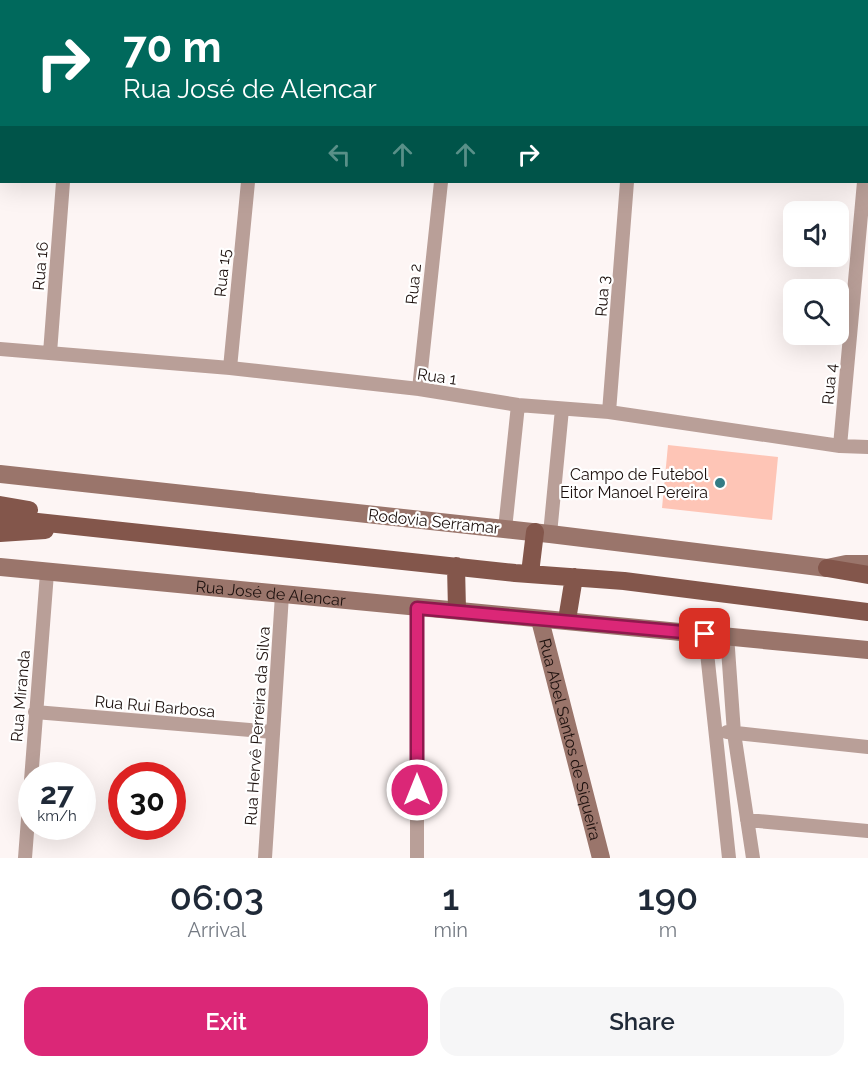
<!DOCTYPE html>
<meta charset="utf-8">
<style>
body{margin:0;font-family:Raleway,sans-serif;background:#f6f6f7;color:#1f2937;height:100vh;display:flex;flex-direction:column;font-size:22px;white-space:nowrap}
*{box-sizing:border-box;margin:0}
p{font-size:20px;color:#747a83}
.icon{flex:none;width:33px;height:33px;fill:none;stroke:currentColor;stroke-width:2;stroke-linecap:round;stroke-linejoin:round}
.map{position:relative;height:858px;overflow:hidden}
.side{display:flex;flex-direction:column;background:#fff;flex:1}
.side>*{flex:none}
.guide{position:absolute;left:0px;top:0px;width:868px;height:183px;box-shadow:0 6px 24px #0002;background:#00695c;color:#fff;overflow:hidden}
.tools{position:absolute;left:783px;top:201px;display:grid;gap:12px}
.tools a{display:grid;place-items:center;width:66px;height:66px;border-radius:12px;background:#fff;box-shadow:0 6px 24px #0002;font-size:30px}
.speed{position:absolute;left:18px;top:762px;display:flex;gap:12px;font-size:30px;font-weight:700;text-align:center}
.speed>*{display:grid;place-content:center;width:78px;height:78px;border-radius:50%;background:#fff;box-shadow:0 6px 24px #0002;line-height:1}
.speed small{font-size:15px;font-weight:400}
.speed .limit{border:9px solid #d22;background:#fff;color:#111}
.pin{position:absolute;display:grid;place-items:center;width:51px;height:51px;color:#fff;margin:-26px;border-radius:12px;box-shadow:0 3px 9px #0006}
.me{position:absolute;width:66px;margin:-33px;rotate:0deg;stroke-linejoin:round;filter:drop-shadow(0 0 4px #0008)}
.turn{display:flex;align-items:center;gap:21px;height:126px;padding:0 24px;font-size:27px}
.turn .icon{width:78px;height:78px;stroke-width:2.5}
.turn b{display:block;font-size:42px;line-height:51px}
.lanes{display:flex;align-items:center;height:57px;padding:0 24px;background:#0003;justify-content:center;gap:30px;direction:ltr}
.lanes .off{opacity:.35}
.eta{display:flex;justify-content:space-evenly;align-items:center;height:102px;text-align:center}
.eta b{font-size:36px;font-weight:600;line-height:42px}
.primary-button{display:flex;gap:12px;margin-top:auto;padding:12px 24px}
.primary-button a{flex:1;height:69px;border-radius:18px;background:#db2777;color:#fff;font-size:24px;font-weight:600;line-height:69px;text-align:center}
.primary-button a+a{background:#f6f6f7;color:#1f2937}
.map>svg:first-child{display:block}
.green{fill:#fec5b6}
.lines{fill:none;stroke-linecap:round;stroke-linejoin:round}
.street{stroke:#b99f98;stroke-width:14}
.secondary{stroke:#9a756b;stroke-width:18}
.primary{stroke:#83564b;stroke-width:18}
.route-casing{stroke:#8e194d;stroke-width:15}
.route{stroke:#db2777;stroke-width:10}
.poi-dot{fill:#347c85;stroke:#fff;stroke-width:2}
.labels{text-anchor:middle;stroke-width:4.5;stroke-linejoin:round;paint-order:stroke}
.street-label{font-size:16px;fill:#1d110e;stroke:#fff}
.poi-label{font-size:16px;fill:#1d110e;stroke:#fff;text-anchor:end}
</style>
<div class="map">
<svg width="868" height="858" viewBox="0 0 868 858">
<rect width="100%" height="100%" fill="#fdf5f4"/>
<path class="green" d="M668,445L778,457L772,520L662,508Z"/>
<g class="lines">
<path class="street" d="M78,2V0
M265,2V0
M460,2V0
M641,2V0
M867,143L868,132
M0,349L230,368L419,389L518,405L609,412L840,446L868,447
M50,353L63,182
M230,368L248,182
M419,389L441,182
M609,412L627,182
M840,446L864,182
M505,529L518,405
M550,534L562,409
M417,608V858
M705,634L729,858
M727,635L734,733L753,858
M35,712L273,732
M727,732L868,747
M747,820L868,831
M25,858L47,573
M265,858L282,595"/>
<g class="secondary">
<path d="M0,474L550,534L827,568L846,564H868"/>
<path id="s1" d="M0,567L868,650"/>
<path id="s2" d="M540,620L601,858"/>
</g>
<path class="primary" d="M0,505L29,510
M0,518L515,573L624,581L868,612
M0,533L45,530
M456,566L457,610
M827,568L868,575
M530,573L535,532
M567,620L574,577"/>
</g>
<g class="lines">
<g class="route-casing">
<path id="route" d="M417,790V608L705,634"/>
</g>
<use href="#route" class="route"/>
</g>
<circle class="poi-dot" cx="720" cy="483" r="6"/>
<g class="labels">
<g class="street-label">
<text transform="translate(40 266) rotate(-85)" y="6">Rua 16</text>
<text transform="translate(222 273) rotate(-84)" y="6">Rua 15</text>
<text transform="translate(413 284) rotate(-84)" y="6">Rua 2</text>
<text transform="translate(602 296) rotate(-86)" y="6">Rua 3</text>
<text transform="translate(437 376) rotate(8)" y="6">Rua 1</text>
<text transform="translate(829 384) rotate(-85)" y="6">Rua 4</text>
<text transform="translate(434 521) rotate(6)" y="6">Rodovia Serramar</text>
<text dy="6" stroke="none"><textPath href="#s1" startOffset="272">Rua José de Alencar</textPath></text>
<text transform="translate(20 696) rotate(-85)" y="6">Rua Miranda</text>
<text transform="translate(155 706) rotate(5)" y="6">Rua Rui Barbosa</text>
<text transform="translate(257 726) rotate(-86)" y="6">Rua Hervê Perreira da Silva</text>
<text dy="6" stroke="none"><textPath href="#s2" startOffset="123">Rua Abel Santos de Siqueira</textPath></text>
</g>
<g class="poi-label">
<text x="708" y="480">Campo de Futebol<tspan x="708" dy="18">Eitor Manoel Pereira</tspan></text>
</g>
</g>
</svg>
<div class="tools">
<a><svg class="icon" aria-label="sound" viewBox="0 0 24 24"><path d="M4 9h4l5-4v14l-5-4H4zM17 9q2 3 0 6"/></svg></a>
<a><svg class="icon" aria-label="search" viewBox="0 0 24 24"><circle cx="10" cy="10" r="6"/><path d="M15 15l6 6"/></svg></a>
</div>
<div class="speed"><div>27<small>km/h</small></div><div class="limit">30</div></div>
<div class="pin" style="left:705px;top:634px;background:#d93025"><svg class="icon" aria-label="arrive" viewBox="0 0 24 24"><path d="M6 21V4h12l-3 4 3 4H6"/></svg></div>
<svg class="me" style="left:417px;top:790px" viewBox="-20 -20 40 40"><circle r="17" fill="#db2777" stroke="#fff" stroke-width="3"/><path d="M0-11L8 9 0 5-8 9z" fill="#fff"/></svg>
<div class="guide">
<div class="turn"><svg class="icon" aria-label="right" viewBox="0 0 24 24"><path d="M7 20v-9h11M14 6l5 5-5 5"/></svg><div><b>70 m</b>Rua José de Alencar</div></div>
<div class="lanes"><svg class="icon off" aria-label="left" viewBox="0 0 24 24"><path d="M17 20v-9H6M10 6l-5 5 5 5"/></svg><svg class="icon off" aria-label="ahead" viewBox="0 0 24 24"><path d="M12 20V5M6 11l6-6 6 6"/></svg><svg class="icon off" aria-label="ahead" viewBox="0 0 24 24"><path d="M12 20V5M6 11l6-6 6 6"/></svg><svg class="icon" aria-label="right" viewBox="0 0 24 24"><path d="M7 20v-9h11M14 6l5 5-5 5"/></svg></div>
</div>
</div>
<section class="side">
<div class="eta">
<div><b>06:03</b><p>Arrival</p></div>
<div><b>1</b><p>min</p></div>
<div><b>190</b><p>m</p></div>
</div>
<div class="primary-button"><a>Exit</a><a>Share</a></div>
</section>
